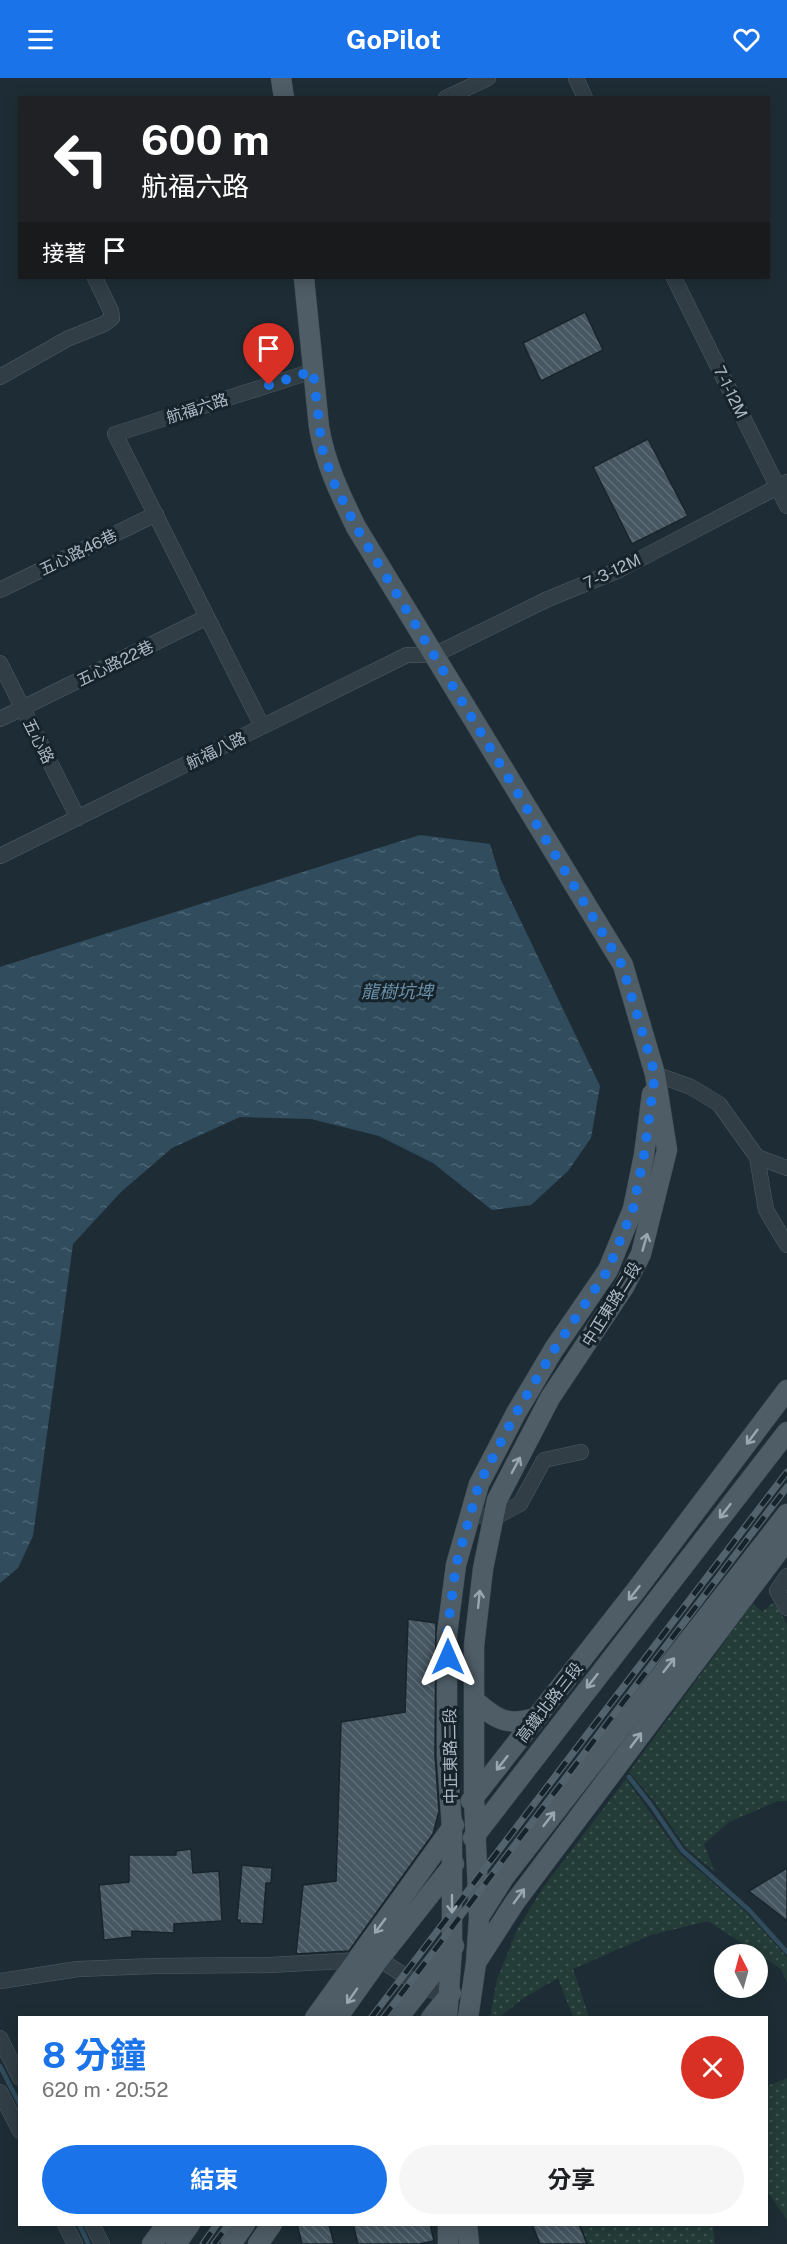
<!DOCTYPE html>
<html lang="zh-TW">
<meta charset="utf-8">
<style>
body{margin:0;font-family:"Public Sans","Noto Sans TC",sans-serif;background:#f6f6f6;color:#202124;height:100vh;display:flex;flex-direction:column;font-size:22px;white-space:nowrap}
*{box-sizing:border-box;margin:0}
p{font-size:20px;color:#757577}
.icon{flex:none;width:33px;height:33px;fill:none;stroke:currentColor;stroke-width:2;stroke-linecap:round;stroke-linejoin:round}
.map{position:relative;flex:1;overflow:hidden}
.panel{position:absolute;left:18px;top:1938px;width:750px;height:210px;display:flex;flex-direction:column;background:#fff;border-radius:0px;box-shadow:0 3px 15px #0003}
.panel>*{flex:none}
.guide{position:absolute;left:18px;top:18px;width:752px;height:183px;border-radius:0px;box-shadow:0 3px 15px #0003;background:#202124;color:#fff;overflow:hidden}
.needle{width:39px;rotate:354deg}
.buttons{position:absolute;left:714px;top:1866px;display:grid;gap:12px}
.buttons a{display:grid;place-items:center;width:54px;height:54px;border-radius:50%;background:#fff;box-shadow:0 3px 15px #0003;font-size:30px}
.pin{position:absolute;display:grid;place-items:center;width:51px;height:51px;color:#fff;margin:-62px -26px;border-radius:50% 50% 50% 0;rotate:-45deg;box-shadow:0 0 6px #0007}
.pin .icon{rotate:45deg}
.me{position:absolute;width:66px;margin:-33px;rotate:0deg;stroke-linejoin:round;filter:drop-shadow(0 0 4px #0008)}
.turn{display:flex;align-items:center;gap:21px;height:126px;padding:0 24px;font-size:27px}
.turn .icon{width:78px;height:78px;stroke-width:2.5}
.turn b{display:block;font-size:42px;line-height:51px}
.then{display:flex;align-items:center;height:57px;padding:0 24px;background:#0003;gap:12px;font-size:22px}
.round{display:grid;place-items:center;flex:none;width:63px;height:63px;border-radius:32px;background:#f6f6f6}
.overview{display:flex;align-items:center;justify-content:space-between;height:102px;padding:0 24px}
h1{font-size:36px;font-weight:700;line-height:45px;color:#1a73e8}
.cta{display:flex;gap:12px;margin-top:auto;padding:12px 24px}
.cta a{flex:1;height:69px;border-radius:36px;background:#1a73e8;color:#fff;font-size:24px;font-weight:700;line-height:69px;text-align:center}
.cta a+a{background:#f6f6f6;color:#202124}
header{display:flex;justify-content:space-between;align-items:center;height:78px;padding:0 24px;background:#1a73e8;color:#fff;font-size:27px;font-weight:700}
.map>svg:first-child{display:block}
.grass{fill:url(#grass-dots)}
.water{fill:url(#water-ripples)}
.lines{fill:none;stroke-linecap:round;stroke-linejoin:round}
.stream{stroke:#304c5d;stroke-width:4.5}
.building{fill:url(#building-back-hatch);stroke:#19252c;stroke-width:1.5}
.minor-casing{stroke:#4f5c64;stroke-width:16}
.major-casing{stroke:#3e4a52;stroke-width:21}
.minor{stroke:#313e46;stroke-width:15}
.major{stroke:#4f5d66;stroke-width:20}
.rail-casing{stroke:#53636d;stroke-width:7}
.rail{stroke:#17232a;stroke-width:4.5;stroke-dasharray:14;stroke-linecap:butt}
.oneway{stroke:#99a7b1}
.route{stroke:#1a73e8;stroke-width:10;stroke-dasharray:0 18}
.labels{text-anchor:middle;stroke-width:6;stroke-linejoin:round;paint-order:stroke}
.street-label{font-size:16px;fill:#abb9c4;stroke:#17232a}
.water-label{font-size:18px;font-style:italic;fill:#6a91a9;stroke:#17232a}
</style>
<header><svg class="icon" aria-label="menu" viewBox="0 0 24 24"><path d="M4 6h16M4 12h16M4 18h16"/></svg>GoPilot<svg class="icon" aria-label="heart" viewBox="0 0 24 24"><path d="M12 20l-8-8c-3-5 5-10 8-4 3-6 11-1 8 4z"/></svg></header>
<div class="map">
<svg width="787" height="2166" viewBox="0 0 787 2166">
<defs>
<pattern id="grass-dots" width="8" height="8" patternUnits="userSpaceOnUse" patternTransform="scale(1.5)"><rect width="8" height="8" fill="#243c38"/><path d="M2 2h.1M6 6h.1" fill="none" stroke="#415653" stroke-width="1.8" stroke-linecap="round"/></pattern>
<pattern id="water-ripples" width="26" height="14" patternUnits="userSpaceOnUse" patternTransform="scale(1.5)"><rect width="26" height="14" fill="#304c5d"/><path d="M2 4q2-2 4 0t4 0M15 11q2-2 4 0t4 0" fill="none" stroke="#4b6473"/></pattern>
<pattern id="building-back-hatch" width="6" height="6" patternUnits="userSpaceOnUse" patternTransform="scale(1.5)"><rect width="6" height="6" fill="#465762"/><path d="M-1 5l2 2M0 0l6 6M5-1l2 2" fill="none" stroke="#5e6d77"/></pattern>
</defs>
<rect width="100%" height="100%" fill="#1e2d35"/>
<path class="grass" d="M774,1524L787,1546V1723H778L729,1744L704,1766L715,1794L686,1770L654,1723L629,1694L753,1525L762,1534Z
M626,1701L679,1775L746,1834L787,1879V1905L781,1891L708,1843L651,1857L573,1891L589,1939H573L558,1900L525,1919L500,1939H490L497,1902L517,1852L542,1811Z
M787,2000V2142L767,2113V2008Z
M581,2147H713L715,2166H588Z"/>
<path class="water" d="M420,757L490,766L501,802L600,1008L591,1060L568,1093L531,1127L492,1132L433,1085L379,1058L311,1041L240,1039L172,1070L121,1114L73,1166L33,1458L18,1490L0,1505V889Z"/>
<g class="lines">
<path class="stream" d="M629,1699L651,1727L682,1772L749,1832L787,1874
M0,1988L20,2027
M79,2146L88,2165"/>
</g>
<path class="building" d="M585,234L603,272L541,303L523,265Z
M648,361L688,438L632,466L593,389Z
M408,1541L436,1545L435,1677L439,1733L433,1756L349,1873L296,1876L303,1807L336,1803L341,1644L405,1634Z
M191,1771L193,1795L219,1793L222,1843L174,1846V1855L132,1853V1859L104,1862L99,1807L129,1804V1777H176V1773Z
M242,1787L272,1790L271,1805H266L263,1846L240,1845V1842H237Z
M787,1790V1843L749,1813Z
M297,2146H329L334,2166H302Z
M353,2146H430L434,2163L419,2166H358Z
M532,2146H579L587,2166H540Z"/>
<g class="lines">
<g class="minor-casing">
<path id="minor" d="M576,0L585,20
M446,20L488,0
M674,200L787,428
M0,299L67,261L104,246L112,240L111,233L95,200
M0,512L156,436
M0,585L78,740
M0,641L207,539
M262,648L115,356L313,293
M0,778L407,577H434L548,521L619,492L787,404
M655,996L691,1009L719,1026L757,1079L787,1090
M757,1079L766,1132L787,1167
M471,1436L493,1440L520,1426L544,1382L581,1374
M787,1498L777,1513L787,1530
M0,1903L78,1891L155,1888L270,1887L379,1881L422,1909L449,1918
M0,1960L20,2000
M0,2014L20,2053
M65,2146L75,2166
M92,2146L102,2166"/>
</g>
<g class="major-casing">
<path id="major" d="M281,0L284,20
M304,200L319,349C325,385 340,416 356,449L623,887L655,996L667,1072L641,1176L624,1209L550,1320L497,1422L483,1491L474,1568V1719L479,1840L476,1885L468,1940
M474,1622C497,1642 507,1649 538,1639
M471,1723L637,1511L787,1312
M473,1760L787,1354
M479,1839L505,1798L787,1436
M477,1883L515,1824L787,1462
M315,1940L454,1747
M337,1940L379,1881L454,1786
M398,1940L454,1868
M431,1940L451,1915
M447,1940L452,1870V1750L447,1677V1556L456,1487L479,1406L516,1335L554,1271L608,1192L633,1131L644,1077L652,1016
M448,2146V2166
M467,2146L469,2166
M152,2166L167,2146
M176,2166L190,2146
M231,2166L245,2146
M258,2166L272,2146"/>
</g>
<use href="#minor" class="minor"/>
<use href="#major" class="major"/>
<g class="rail-casing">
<path id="rail" d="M371,1940L787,1394
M383,1940L787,1409
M203,2166L217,2146
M214,2166L229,2146"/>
</g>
<use href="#rail" class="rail"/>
</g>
<defs><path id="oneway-shaft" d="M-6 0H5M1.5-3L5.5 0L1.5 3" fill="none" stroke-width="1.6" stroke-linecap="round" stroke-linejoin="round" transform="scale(1.5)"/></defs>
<g class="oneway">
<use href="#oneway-shaft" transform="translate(645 1164) rotate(-74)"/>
<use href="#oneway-shaft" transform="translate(752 1359) rotate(127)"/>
<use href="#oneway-shaft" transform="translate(516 1387) rotate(-62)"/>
<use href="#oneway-shaft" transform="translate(725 1433) rotate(128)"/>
<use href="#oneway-shaft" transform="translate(634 1515) rotate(128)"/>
<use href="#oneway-shaft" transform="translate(479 1521) rotate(-84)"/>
<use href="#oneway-shaft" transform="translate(669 1587) rotate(-52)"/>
<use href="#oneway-shaft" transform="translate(592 1603) rotate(128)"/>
<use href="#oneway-shaft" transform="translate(636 1662) rotate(-53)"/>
<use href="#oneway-shaft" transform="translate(502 1685) rotate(128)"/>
<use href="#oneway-shaft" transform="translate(549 1741) rotate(-52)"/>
<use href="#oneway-shaft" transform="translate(519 1818) rotate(-54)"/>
<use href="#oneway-shaft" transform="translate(452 1826) rotate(90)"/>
<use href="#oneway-shaft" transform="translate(380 1848) rotate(126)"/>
<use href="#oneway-shaft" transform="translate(352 1918) rotate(125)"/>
</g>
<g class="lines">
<path class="route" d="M269,307L313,293L322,370L334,405L356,449L622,887L655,996L644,1077L633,1131L608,1192L554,1272L516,1335L479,1406L456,1487L447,1556L448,1579"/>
</g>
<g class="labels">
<g class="street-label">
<text transform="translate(731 314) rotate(64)" y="6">7-1-12M</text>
<text transform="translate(197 330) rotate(-18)" y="6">航福六路</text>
<text transform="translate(78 474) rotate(-26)" y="6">五心路46巷</text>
<text transform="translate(612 493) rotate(-25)" y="6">7-3-12M</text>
<text transform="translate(115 585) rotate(-26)" y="6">五心路22巷</text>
<text transform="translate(39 663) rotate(63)" y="6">五心路</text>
<text transform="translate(216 672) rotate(-26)" y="6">航福八路</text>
<text transform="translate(611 1226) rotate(-58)" y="6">中正東路二段</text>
<text transform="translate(549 1624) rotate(-52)" y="6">高鐵北路三段</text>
<text transform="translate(450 1678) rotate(-91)" y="6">中正東路二段</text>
</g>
<g class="water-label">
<text x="397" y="920">龍樹坑埤</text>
</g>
</g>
</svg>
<div class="buttons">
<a><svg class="needle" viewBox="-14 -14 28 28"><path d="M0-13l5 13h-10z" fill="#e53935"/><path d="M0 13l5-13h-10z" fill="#757577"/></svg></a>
</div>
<div class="pin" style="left:269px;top:307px;background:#d93025"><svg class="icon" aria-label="arrive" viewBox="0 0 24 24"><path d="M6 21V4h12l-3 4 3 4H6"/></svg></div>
<svg class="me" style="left:448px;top:1579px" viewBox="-20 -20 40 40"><path d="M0-17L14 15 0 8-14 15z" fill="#1a73e8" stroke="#fff" stroke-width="4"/></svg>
<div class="guide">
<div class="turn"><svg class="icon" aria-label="left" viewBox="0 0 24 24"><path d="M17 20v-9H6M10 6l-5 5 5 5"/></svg><div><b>600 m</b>航福六路</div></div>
<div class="then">接著<svg class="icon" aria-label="arrive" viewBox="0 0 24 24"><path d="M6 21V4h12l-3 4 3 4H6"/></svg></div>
</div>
<section class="panel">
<div class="overview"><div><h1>8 分鐘</h1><p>620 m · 20:52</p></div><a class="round" style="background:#d93025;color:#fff"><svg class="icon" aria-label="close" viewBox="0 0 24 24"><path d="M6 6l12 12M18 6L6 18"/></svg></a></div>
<div class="cta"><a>結束</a><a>分享</a></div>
</section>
</div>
